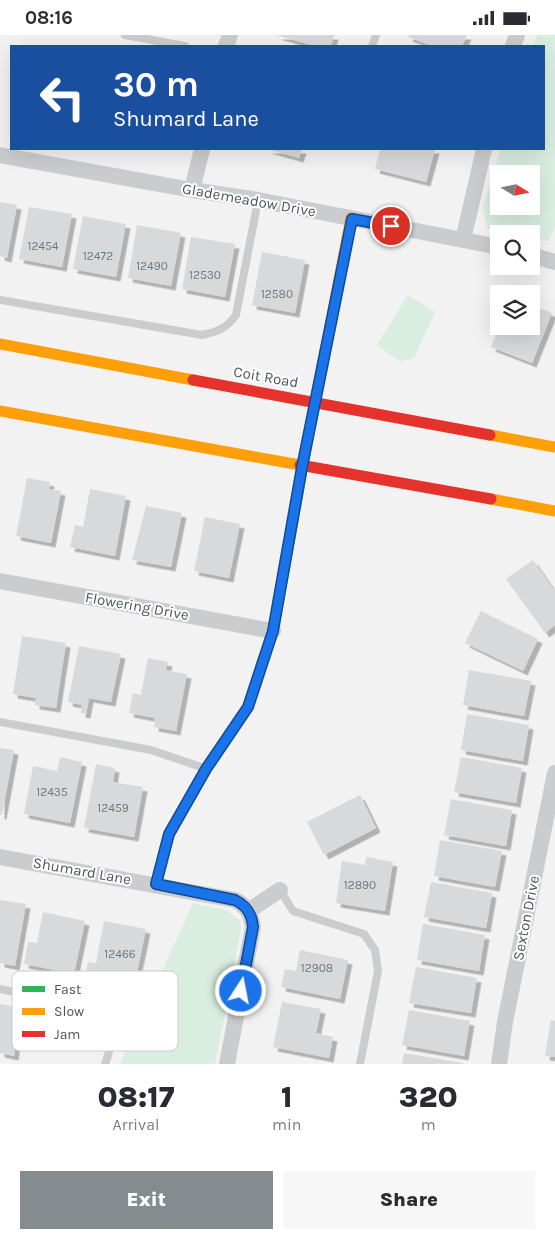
<!DOCTYPE html>
<style>
body{margin:0;font-family:Karla,sans-serif;background:#f7f7f7;color:#2b2b33;height:100vh;display:flex;flex-direction:column;font-size:19px;white-space:nowrap}
*{box-sizing:border-box;margin:0}
p{font-size:16px;color:#7c7c81}
.icon{flex:none;width:28px;height:28px;fill:none;stroke:currentColor;stroke-width:2;stroke-linecap:round;stroke-linejoin:round}
.map{position:relative;height:1029px;overflow:hidden}
.sheet{display:flex;flex-direction:column;background:#fff;flex:1}
.sheet>*{flex:none}
.guide{position:absolute;left:10px;top:10px;width:535px;height:105px;border-radius:0px;box-shadow:0 5px 20px #0002;background:#1a4fa0;color:#fff;overflow:hidden}
.needle{width:32px;rotate:100deg}
.tools{position:absolute;left:490px;top:130px;display:grid;gap:10px}
.tools a{display:grid;place-items:center;width:50px;height:50px;border-radius:0px;background:#fff;box-shadow:0 5px 20px #0002;font-size:25px}
.pin{position:absolute;display:grid;place-items:center;width:42px;height:42px;color:#fff;margin:-21px;border:2px solid #fff;border-radius:50%;box-shadow:0 1px 5px #0007}
.me{position:absolute;width:55px;margin:-28px;rotate:11deg;stroke-linejoin:round;filter:drop-shadow(0 0 4px #0008)}
.turn{display:flex;align-items:center;gap:18px;height:105px;padding:0 20px;font-size:22px}
.turn .icon{width:65px;height:65px;stroke-width:2.5}
.turn b{display:block;font-size:35px;line-height:42px}
.eta{display:flex;justify-content:space-evenly;align-items:center;height:85px;text-align:center}
.eta b{font-size:30px;font-weight:800;line-height:35px}
.button{display:flex;gap:10px;margin-top:auto;padding:10px 20px}
.button a{flex:1;height:58px;border-radius:0px;background:#858c90;color:#fff;font-size:20px;font-weight:800;line-height:58px;text-align:center}
.button a+a{background:#f7f7f7;color:#2b2b33}
.status{display:flex;justify-content:space-between;align-items:center;height:35px;padding:0 25px;background:#fff;direction:ltr}
.status svg{height:14px;fill:currentColor}
.map>svg:first-child{display:block}
.green{fill:#d9eee0;fill-rule:evenodd}
.building{fill:#d8d9da;filter:url(#shadow)}
.lines{fill:none;stroke-linecap:round;stroke-linejoin:round}
.lane{stroke:#cacccd;stroke-width:8}
.street{stroke:#cacccd;stroke-width:16}
.fast{stroke:#30b455;stroke-width:11}
.slow{stroke:#ff9f0a;stroke-width:11}
.jam{stroke:#e5322d;stroke-width:11}
.route-casing{stroke:#114b97;stroke-width:12}
.route{stroke:#1a73e8;stroke-width:9}
.labels{text-anchor:middle;stroke-width:4;stroke-linejoin:round;paint-order:stroke}
.number-label{font-size:12px;fill:#70787d}
.street-label{font-size:15px;fill:#4b555c;stroke:#fff}
.key{fill:#fff;stroke:#c9ccce;stroke-width:1}
.key-label{font-size:14px;fill:#4b555c}
</style>
<div class="status"><b>08:16</b><svg viewBox="0 0 49 12"><path d="M0 12V9h3v3zM5 12V6h3v6zM10 12V3h3v9zM15 12V0h3v12zM26 1h20v11H26zM47 4h2v5h-2z"/></svg></div>
<div class="map">
<svg width="555" height="1029" viewBox="0 0 555 1029">
<defs>
<filter id="shadow"><feDropShadow dx="4.5" dy="4.5" stdDeviation="0" flood-color="#0004"/></filter>
</defs>
<rect width="100%" height="100%" fill="#f2f2f2"/>
<path class="green" d="M537,0H555V192L549,206L531,202V199H512L487,194L483,172L501,114H544V11H533ZM499,139H531V171H499Z
M408,260L435,277L414,323L400,326L377,310Z
M193,868L226,875L240,886L241,894L215,1029H120Z"/>
<path class="building" d="M276,0H334L331,11H315Z
M409,0H467L462,11H432L408,2Z
M267,114H302L299,123Z
M380,114H435L426,147L375,134Z
M0,167L17,170L7,223L0,221Z
M29,172L72,179L62,232L19,224Z
M83,181L126,189L116,242L73,234Z
M137,190L181,198L171,251L128,243Z
M191,202L235,209L225,262L182,254Z
M262,217L305,225L295,278L252,270Z
M531,270L552,278L532,328L491,312L499,291H531Z
M27,443L50,447L49,454L61,456L51,508L16,501Z
M90,454L126,461L115,521L70,512L75,490L83,492Z
M146,471L182,478L171,532L132,525Z
M205,482L240,489L229,543L194,536Z
M533,525L553,554L555,553V590L545,598L506,544Z
M481,576L538,604L523,636L465,608Z
M22,601L66,608L56,673L35,670L36,663L13,659Z
M79,611L121,619L111,667L89,663L86,679L81,678L82,670L68,667Z
M148,623L168,627L166,635L187,639L176,696L154,692L155,683L129,678L133,658L141,660Z
M469,635L531,646L524,681L463,670Z
M467,679L529,690L523,726L461,715Z
M0,713L14,715L2,780H0Z
M60,722L82,727L70,788L24,779L33,731L57,736Z
M461,722L522,733L516,768L454,757Z
M96,729L115,733L113,747L143,752L134,802L84,793Z
M360,760L376,793L324,820L307,787Z
M451,764L512,775L506,811L444,800Z
M440,805L502,816L495,852L434,841Z
M366,822L393,827L385,876L336,868L342,826L365,830Z
M431,847L492,858L486,893L424,882Z
M0,865L26,869L15,931L0,928Z
M43,877L85,886L74,939L24,929L28,907L37,908Z
M104,886L146,894L134,951L115,947L114,953L84,947L88,927L96,928Z
M423,889L485,900L479,936L417,925Z
M300,915L348,925L340,964L281,952L285,934L296,936Z
M416,932L477,943L471,978L409,968Z
M282,967L321,974L316,998L333,1002L329,1023L273,1012Z
M0,969L37,975L33,998L18,996L14,1021L0,1018Z
M409,975L470,986L464,1021L402,1010Z
M551,985L555,986V1022L545,1021Z
M404,1018L463,1028V1029H402Z"/>
<g class="lines">
<path class="lane" d="M125,0L185,11
M372,11L376,0
M0,265L202,300C217,297 227,293 236,280L258,165
M0,687L151,715L204,733
M280,855L293,876L364,899L375,915L378,936L360,1029
M0,954C18,958 36,962 54,965C93,973 124,981 105,1029"/>
<path class="street" d="M226,11L230,0
M513,11L517,0
M0,120L192,155L258,165L499,212
M192,155L202,114
M463,205L484,114
M531,220L555,227
M0,546L273,596
M0,822L235,865C247,871 251,879 253,892L227,1029
M248,876L280,855
M499,1029L505,987L555,738"/>
<path class="fast" d="M156,849L169,799L206,734L248,672L273,596L305,419"/>
<path class="slow" d="M0,309L193,345
M0,376L300,430
M490,400L555,412
M305,419L351,183
M491,464L555,476"/>
<path class="jam" d="M193,345L490,400
M300,430L491,464"/>
</g>
<g class="lines">
<g class="route-casing">
<path id="route" d="M241,956L253,892C252,879 247,871 235,865L156,849L169,799L206,734L248,672L273,596L302,432L352,184L391,191"/>
</g>
<use href="#route" class="route"/>
</g>
<g class="labels">
<g class="number-label">
<text x="43" y="215">12454</text>
<text x="98" y="225">12472</text>
<text x="152" y="235">12490</text>
<text x="205" y="244">12530</text>
<text x="277" y="263">12580</text>
<text x="52" y="761">12435</text>
<text x="113" y="777">12459</text>
<text x="360" y="854">12890</text>
<text x="120" y="923">12466</text>
<text x="317" y="937">12908</text>
</g>
<g class="street-label">
<text transform="translate(249 165) rotate(10)" y="5">Glademeadow Drive</text>
<text transform="translate(266 342) rotate(10)" y="5">Coit Road</text>
<text transform="translate(137 571) rotate(10)" y="5">Flowering Drive</text>
<text transform="translate(82 836) rotate(10)" y="5">Shumard Lane</text>
<text transform="translate(526 883) rotate(-79)" y="5">Sexton Drive</text>
</g>
</g>
<rect x="12" y="936" width="166" height="80" rx="8" class="key"/>
<rect x="22" y="951" width="23" height="6" fill="#30b455"/>
<rect x="22" y="973" width="23" height="7" fill="#ff9f0a"/>
<rect x="22" y="996" width="23" height="6" fill="#e5322d"/>
<g class="key-label">
<text x="54" y="959">Fast</text>
<text x="54" y="981">Slow</text>
<text x="54" y="1004">Jam</text>
</g>
</svg>
<div class="tools">
<a><svg class="needle" viewBox="-14 -14 28 28"><path d="M0-13l5 13h-10z" fill="#e53935"/><path d="M0 13l5-13h-10z" fill="#7c7c81"/></svg></a>
<a><svg class="icon" aria-label="search" viewBox="0 0 24 24"><circle cx="10" cy="10" r="6"/><path d="M15 15l6 6"/></svg></a>
<a><svg class="icon" aria-label="layers" viewBox="0 0 24 24"><path d="M12 4l9 5-9 5-9-5zM3 14l9 5 9-5"/></svg></a>
</div>
<div class="pin" style="left:391px;top:191px;background:#d93025"><svg class="icon" aria-label="arrive" viewBox="0 0 24 24"><path d="M6 21V4h12l-3 4 3 4H6"/></svg></div>
<svg class="me" style="left:241px;top:956px" viewBox="-20 -20 40 40"><circle r="17" fill="#1a73e8" stroke="#fff" stroke-width="3"/><path d="M0-11L8 9 0 5-8 9z" fill="#fff"/></svg>
<div class="guide">
<div class="turn"><svg class="icon" aria-label="left" viewBox="0 0 24 24"><path d="M17 20v-9H6M10 6l-5 5 5 5"/></svg><div><b>30 m</b>Shumard Lane</div></div>
</div>
</div>
<section class="sheet">
<div class="eta">
<div><b>08:17</b><p>Arrival</p></div>
<div><b>1</b><p>min</p></div>
<div><b>320</b><p>m</p></div>
</div>
<div class="button"><a>Exit</a><a>Share</a></div>
</section>
